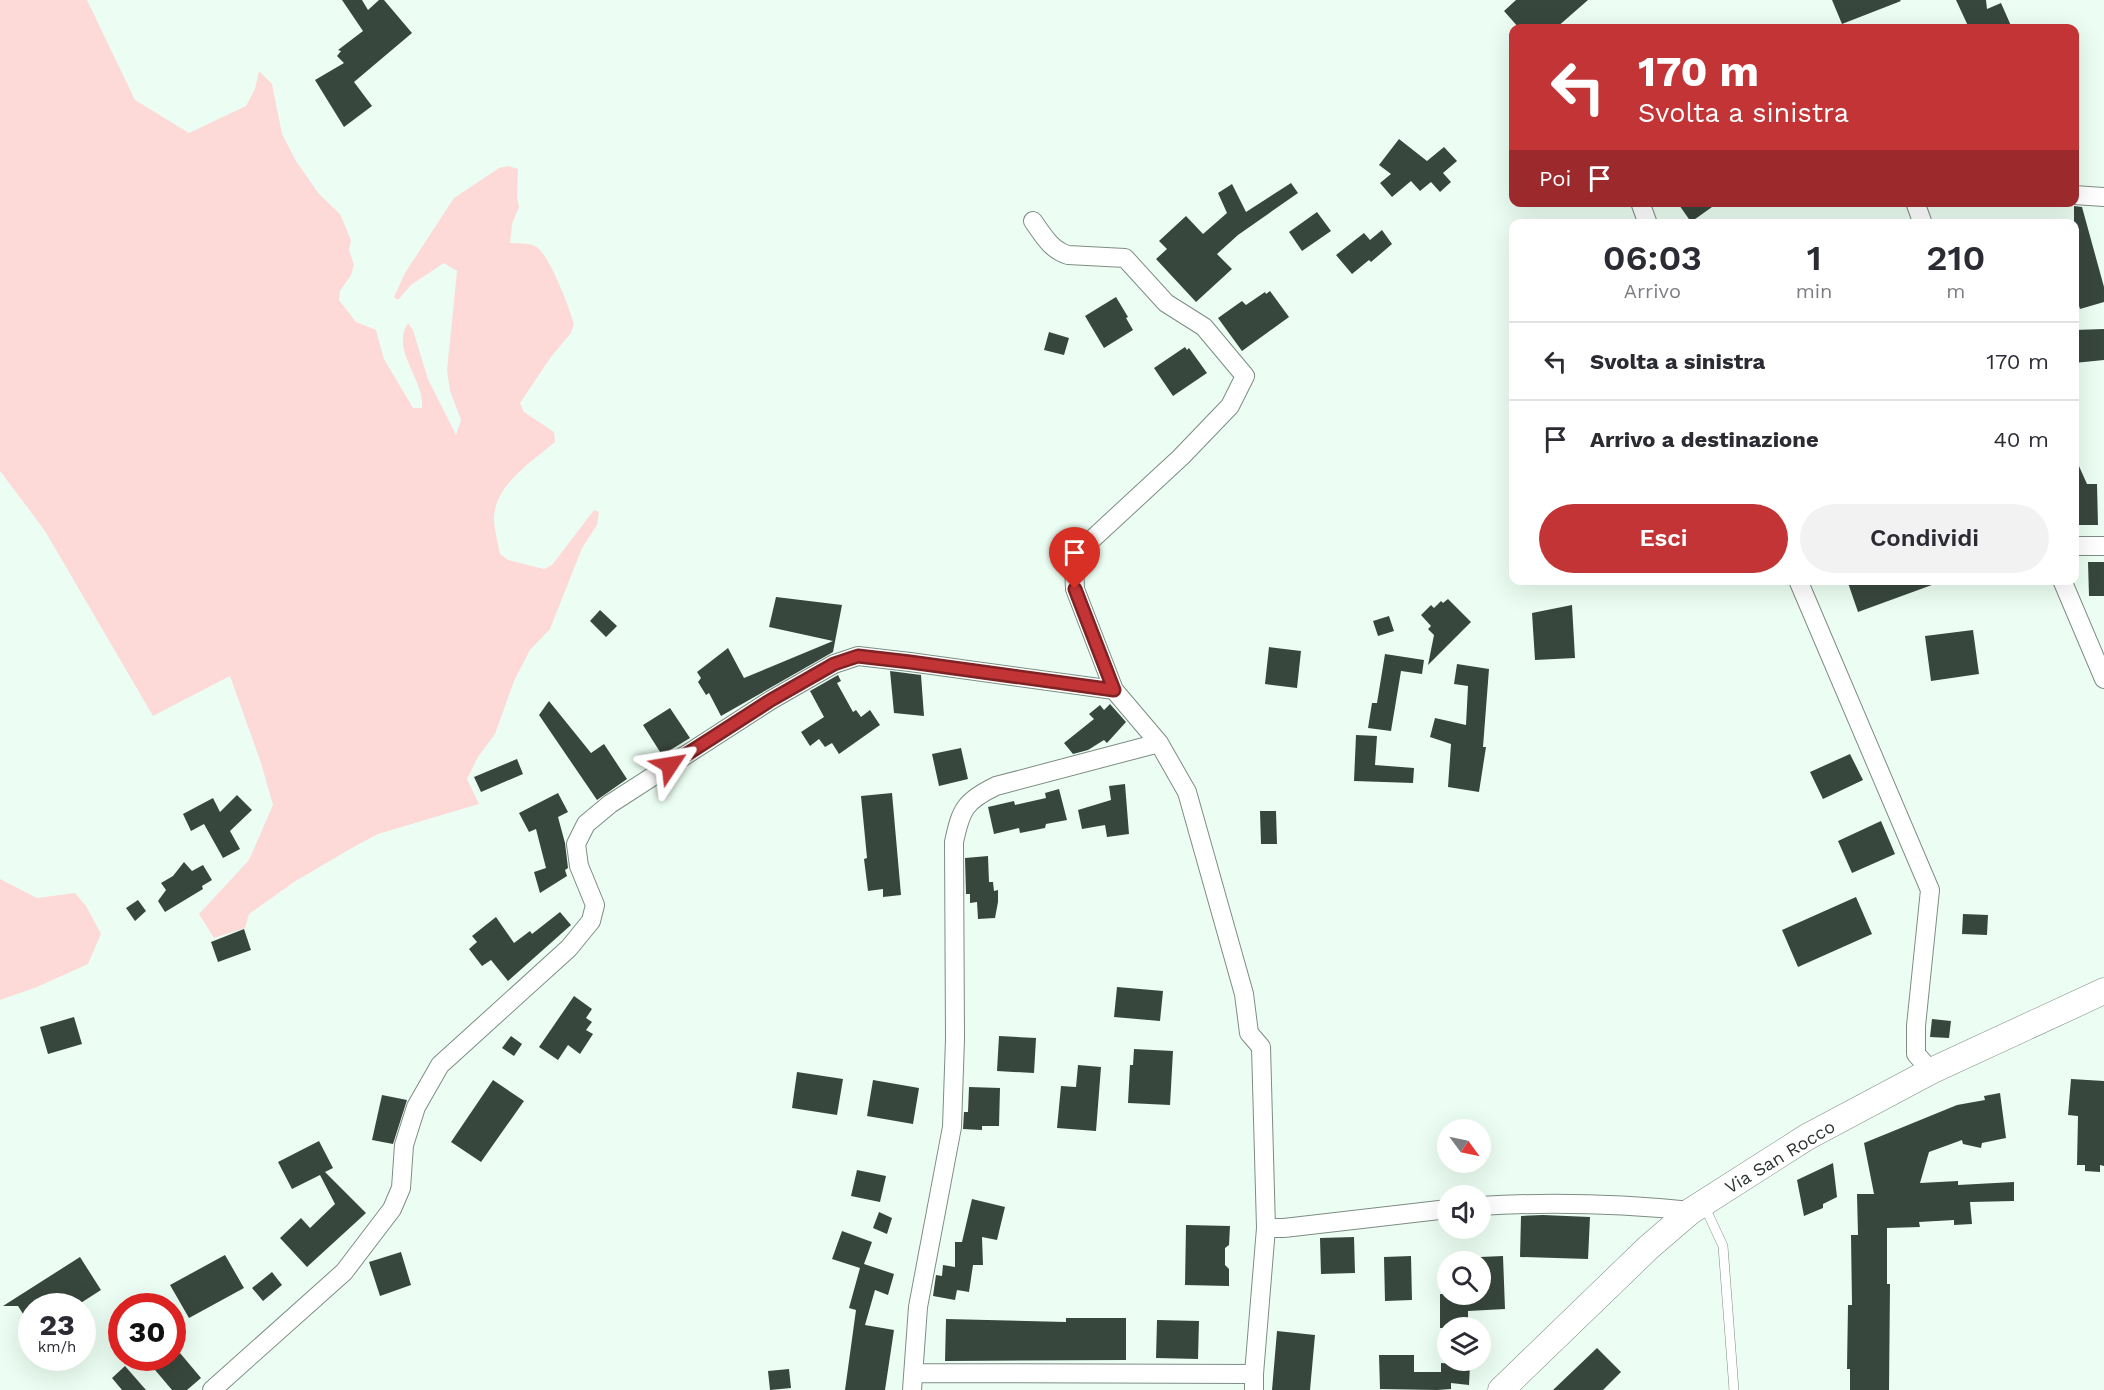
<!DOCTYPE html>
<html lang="it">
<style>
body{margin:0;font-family:"Work Sans",sans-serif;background:#f2f2f3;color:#2b2b33;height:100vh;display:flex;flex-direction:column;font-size:22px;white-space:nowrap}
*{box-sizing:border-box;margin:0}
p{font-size:20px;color:#7c7c81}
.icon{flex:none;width:33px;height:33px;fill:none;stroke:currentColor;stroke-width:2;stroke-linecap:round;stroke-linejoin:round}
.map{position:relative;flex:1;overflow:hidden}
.panel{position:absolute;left:1509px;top:219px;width:570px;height:366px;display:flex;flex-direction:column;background:#fff;border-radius:12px;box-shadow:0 6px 24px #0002}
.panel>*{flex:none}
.top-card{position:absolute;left:1509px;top:24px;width:570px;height:183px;border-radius:12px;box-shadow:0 6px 24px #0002;background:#c33437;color:#fff;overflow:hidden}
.needle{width:39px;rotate:123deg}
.tools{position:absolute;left:1437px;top:1119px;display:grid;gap:12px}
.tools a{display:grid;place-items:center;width:54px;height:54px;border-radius:50%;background:#fff;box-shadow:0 6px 24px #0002;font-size:30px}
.speed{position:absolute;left:18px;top:1293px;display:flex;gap:12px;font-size:30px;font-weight:700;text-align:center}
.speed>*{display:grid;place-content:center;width:78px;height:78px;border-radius:50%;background:#fff;box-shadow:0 6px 24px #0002;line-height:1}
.speed small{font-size:15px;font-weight:400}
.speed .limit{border:9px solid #d22;background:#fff;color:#111}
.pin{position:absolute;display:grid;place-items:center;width:51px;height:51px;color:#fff;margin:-62px -26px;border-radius:50% 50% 50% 0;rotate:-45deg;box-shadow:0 0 6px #0007}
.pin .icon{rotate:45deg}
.me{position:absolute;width:66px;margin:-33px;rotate:57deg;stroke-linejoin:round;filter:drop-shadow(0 0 4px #0008)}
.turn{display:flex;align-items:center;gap:21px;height:126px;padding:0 30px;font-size:27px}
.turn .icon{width:78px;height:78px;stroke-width:2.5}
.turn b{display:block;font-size:42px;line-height:51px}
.then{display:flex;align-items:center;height:57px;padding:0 30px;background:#0003;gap:12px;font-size:22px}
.eta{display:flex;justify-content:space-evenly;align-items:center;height:102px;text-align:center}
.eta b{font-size:36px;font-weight:600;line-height:42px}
.action{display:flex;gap:12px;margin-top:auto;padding:12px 30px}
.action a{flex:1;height:69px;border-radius:36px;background:#c33437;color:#fff;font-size:24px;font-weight:600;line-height:69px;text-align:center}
.action a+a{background:#f2f2f3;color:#2b2b33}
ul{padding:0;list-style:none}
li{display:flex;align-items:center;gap:18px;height:78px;padding:0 30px;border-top:2px solid #e1e1e2}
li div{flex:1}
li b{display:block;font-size:22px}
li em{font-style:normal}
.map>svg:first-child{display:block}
.grass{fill:#fddad7}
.building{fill:#38473e}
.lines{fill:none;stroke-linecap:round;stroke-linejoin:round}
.lane-casing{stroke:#7d8d83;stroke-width:10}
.street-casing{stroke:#7d8d83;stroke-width:20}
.secondary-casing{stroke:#7d8d83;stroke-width:27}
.lane{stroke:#fff;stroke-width:9}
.street{stroke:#fff;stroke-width:18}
.secondary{stroke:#fff;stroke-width:26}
.route-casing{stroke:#7f2224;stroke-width:15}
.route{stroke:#c33437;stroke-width:10}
.labels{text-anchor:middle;stroke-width:6;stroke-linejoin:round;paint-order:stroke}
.street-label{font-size:18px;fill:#2d3430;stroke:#fff}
</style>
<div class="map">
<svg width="2104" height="1390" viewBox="0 0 2104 1390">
<rect width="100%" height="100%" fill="#ecfef3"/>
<path class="grass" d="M0,0H87L135,100L189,133L246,106L255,89L259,71L272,84L282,134L296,161L319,194L340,214L351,240L349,250L354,265L351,275L340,291L339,300L356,322L376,330L384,359L413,408H422C425,380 390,350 408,323L413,330L428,379L456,435L461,420L450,391L447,370L457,271L444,263L411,285L398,300L394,297L405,273L454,198L499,168L508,166L518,169L517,197L519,207L512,224L510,243C519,244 530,242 538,248C551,259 569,307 574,324L571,333L551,357L520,403L524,412L554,432L555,442C532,462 492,486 494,522C495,532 498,544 500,554L508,560L544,569L552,565L594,510L599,512L597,525L582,548L550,629L530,650L514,681L495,734L478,757L467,779L479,804L378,834L350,849L294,882L249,914L245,928L214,938L199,914L249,860L273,805L261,763L230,676L153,716L45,531L0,471Z
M0,879L37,898L75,893L86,906L101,934L88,964L37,987L0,1000Z"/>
<path class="building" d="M342,0H362L368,10L379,0H384L412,33L354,82L372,106L344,127L315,80L344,63L337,56L341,51L338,50L363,31Z
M1516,0H1588L1556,28H1519L1504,11Z
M1832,0H1900L1901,1L1842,24Z
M1956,0H1986L1987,9L2001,3L2012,28H1969Z
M1399,139L1427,161L1444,147L1457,161L1443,173L1451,182L1440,192L1431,182L1420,191L1411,181L1392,197L1380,183L1391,174L1379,165Z
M1291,183L1298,193L1238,235L1217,254L1232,269L1196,302L1156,259L1167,249L1159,241L1186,216L1203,234L1227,213L1218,193L1232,184L1246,212Z
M1677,202H1719L1691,222Z
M2074,206L2082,207L2104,287V302L2080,309L2074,290Z
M1317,212L1331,231L1302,251L1289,232Z
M1382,230L1392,244L1371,262L1369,260L1352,274L1336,255L1364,233L1370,240Z
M1270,291L1289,317L1242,351L1218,318L1242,301L1246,305L1265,292L1266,294Z
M1116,297L1128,317L1126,318L1133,330L1104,348L1085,316Z
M2104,329V360L2074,363V330Z
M1049,332L1069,338L1064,355L1044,350Z
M1185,347L1187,350L1189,348L1207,373L1173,396L1154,368Z
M2074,455L2087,484H2097L2098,525H2074Z
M2088,562H2104V596H2089Z
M1847,580H1939L1940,582L1858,612Z
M776,597L842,605L833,652L721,716L709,693L706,695L698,682L701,678L697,672L728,648L744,678L833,641L769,627Z
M1448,599L1471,622L1428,665L1434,635L1428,629L1431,626L1421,615L1431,605L1434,608L1441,601L1443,603Z
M1572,605L1575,658L1535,660L1532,613Z
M600,610L617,626L606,637L590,621Z
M1389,616L1394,631L1378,636L1373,621Z
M1973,630L1979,674L1931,681L1925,636Z
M1269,647L1301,651L1297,688L1265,684Z
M1385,654L1424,660L1422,674L1401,671L1391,731L1368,728L1372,703H1377Z
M1457,664L1489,669L1483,747H1486L1479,792L1448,787L1451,744L1430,737L1435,718L1466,725L1468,686L1454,684Z
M890,671L921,675L924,716L894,713Z
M838,675L841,681L837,683L853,712L856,710L861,717L870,710L880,725L839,754L832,743L825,747L819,739L810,746L801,732L824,717L810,691Z
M549,701L591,753L604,744L627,779L597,800L539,715Z
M1110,704L1126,722L1107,743L1104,740L1088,750L1073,754L1064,743L1094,719L1089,714L1100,705L1104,710Z
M670,708L690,738L662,755L643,725Z
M1356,735L1377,736L1375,765L1414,768L1413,783L1354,781Z
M961,748L968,779L939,786L932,754Z
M1850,754L1863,780L1823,799L1810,772Z
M517,759L523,774L481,792L474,777Z
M1125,784L1129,834L1107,837L1105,825L1082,829L1078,810L1111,800L1109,786Z
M1059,789L1067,820L1046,824L1045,828L1020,833L1019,828L994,834L988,807L1014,801L1015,805L1046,798L1045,793Z
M558,793L568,812L558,817L565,843L568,868L565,870L567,876L540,893L534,872L546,868L536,829L529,832L519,813Z
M892,793L901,895L883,897V889L868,891L864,859L867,858L861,796Z
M237,795L252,810L230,831L240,849L223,858L204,824L191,831L183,814L213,798L220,812Z
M1260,811H1276L1277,844H1261Z
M1881,821L1895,854L1852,873L1838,841Z
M988,856L989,882H993L994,891L998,890V902L995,918L978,919L977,902L970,903V894H966L965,858Z
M184,862L192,871L203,865L212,880L202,886L203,889L165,912L158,901L166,890L161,883L173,876Z
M1856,897L1872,934L1798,967L1782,930Z
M138,900L146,911L135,921L126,908Z
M560,912L571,925L508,981L491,960L482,966L469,949L477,942L472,936L496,917L514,943L530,931L532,934Z
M1963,914L1988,915L1987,935L1962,934Z
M244,929L251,950L218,962L211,942Z
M1117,987L1163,991L1160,1021L1114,1017Z
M574,996L592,1009L586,1018L592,1022L586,1030L593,1034L580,1054L568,1045L558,1060L539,1047Z
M74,1017L82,1044L48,1054L40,1027Z
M1932,1019L1951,1021L1949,1038L1930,1037Z
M511,1036L522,1044L514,1056L502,1048Z
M999,1036L1036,1038L1034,1073L997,1071Z
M1134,1049L1173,1051L1170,1105L1128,1103L1130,1065H1133Z
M1078,1065L1101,1067L1096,1131L1057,1128L1061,1086L1076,1087Z
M797,1072L843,1079L837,1115L792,1108Z
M2071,1079L2104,1081V1166L2100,1165V1172L2085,1171V1165H2077L2078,1116L2068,1115Z
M493,1080L524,1101L481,1162L451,1142Z
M873,1080L919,1088L913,1124L867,1116Z
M969,1087L1000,1088L999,1126H982V1130L963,1129L964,1112H968Z
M2000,1093L2006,1138L1982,1143L1981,1148L1963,1144L1962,1140L1929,1152L1920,1183L1958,1181V1185L2014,1182V1201L1970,1202L1972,1224L1954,1225V1220L1919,1222L1920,1227L1887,1228V1284H1890L1889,1390H1850V1369H1847L1848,1305H1852L1851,1235H1858L1857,1194H1874L1864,1143L1957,1105L1985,1100L1984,1096Z
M382,1095L407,1100L393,1144L372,1140Z
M319,1141L333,1168L325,1172L366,1213L307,1267L280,1238L301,1218L310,1228L335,1204L320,1175L292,1189L278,1162Z
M1833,1163L1837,1197L1823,1204V1208L1804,1216L1797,1180Z
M857,1170L886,1176L880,1202L851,1196Z
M972,1199L1005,1207L997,1240L982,1237L983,1265H973L969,1292L957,1290L955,1300L933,1296L936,1275L942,1276L943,1265L955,1267V1242H962Z
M879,1212L892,1218L887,1234L873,1228Z
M1543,1215L1590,1217L1588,1259L1520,1257L1521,1216Z
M1186,1225L1230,1226L1229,1245L1225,1248V1265L1229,1269V1286L1185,1285Z
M842,1231L872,1242L864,1264L894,1274L888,1295L875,1290L865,1325L894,1330L885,1390H845L856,1310L849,1308L860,1268L832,1259Z
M1354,1237L1355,1273L1321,1274L1320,1238Z
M401,1252L411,1285L380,1296L369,1262Z
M225,1255L244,1288L189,1318L170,1285Z
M1411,1256L1412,1300L1385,1301L1384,1257Z
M1503,1256L1505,1309L1468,1311V1328H1440V1294H1480V1257Z
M80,1257L101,1290L76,1306H32V1328L18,1306H3Z
M272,1272L282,1285L263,1301L252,1288Z
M1066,1318H1126V1360L945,1361L946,1319L1066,1322Z
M1157,1320L1199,1321L1198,1359L1156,1358Z
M1277,1331L1315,1335L1310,1390H1272Z
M1597,1348L1621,1372L1603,1390H1553Z
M180,1353L201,1378L187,1390H172L150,1364L158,1358H174Z
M1379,1355H1414V1372H1441V1363L1470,1365L1469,1385L1451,1383V1389L1437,1390L1380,1389Z
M125,1366L146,1390H122L112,1378Z
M789,1369L791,1388L770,1390L768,1371Z"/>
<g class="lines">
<g class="lane-casing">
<path id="lane" d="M1704,1205L1723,1246L1734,1390"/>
</g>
<g class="street-casing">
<path id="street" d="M2074,195L2104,197
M1640,202L1648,224
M1915,202L1923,224
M1033,221C1043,235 1051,250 1068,255L1125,258L1166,303L1204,327L1245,376L1230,406L1181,457L1087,544L1079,553L1074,564L1075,589L1114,690
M2074,546H2104
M1798,580L1930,890L1916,1026V1054L1931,1071
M2062,580L2104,679
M1480,1206C1547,1202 1624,1204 1691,1211
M1266,1228H1284L1448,1209
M914,1373L1254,1374
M212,1390L344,1272L392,1209L401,1188L404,1145L416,1107L440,1065L569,948L591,921L595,905L579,866L576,844L586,824L610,804L771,700L834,664L858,656L910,662L1114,690L1159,743L1187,792L1244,994L1249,1033L1261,1047L1266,1228L1254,1374V1390
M912,1390L918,1307L952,1127L955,1039L954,842C961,809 965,801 996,786L1159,743"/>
</g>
<g class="secondary-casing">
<path id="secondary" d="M1501,1390L1649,1247L1691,1211L1807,1137L1931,1071L2104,991"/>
</g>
<use href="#lane" class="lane"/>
<use href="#street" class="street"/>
<use href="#secondary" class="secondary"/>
</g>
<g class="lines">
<g class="route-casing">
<path id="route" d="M670,765L771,700L834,664L858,656L910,662L1114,690L1075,589"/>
</g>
<use href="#route" class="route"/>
</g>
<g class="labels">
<g class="street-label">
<text transform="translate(1780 1157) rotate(-31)" y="6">Via San Rocco</text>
</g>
</g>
</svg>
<div class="tools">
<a><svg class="needle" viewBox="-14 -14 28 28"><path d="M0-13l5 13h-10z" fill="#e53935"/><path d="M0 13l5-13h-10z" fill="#7c7c81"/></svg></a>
<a><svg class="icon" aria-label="sound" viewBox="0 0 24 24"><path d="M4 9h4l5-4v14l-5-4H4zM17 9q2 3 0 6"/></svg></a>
<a><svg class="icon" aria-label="search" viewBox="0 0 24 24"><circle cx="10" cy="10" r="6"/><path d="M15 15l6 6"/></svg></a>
<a><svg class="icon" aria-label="layers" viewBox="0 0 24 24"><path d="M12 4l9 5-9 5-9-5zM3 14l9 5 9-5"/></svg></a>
</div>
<div class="speed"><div>23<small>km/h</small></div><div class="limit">30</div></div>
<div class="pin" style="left:1075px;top:589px;background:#d93025"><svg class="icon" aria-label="arrive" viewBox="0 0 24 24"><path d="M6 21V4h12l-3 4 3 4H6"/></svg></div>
<svg class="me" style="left:670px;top:765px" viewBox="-20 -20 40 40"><path d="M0-17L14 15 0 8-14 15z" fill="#c33437" stroke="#fff" stroke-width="4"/></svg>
<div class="top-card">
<div class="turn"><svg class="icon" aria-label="left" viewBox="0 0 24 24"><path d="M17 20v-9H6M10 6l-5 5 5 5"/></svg><div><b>170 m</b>Svolta a sinistra</div></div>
<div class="then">Poi<svg class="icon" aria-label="arrive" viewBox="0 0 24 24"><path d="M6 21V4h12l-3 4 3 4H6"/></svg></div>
</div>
<section class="panel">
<div class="eta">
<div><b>06:03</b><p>Arrivo</p></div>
<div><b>1</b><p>min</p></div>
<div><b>210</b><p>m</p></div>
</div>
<ul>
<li><svg class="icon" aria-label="left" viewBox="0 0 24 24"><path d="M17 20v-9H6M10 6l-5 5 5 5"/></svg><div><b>Svolta a sinistra</b></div><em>170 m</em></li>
<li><svg class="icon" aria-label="arrive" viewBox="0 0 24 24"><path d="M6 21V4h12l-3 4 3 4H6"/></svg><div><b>Arrivo a destinazione</b></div><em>40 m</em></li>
</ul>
<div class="action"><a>Esci</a><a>Condividi</a></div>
</section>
</div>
